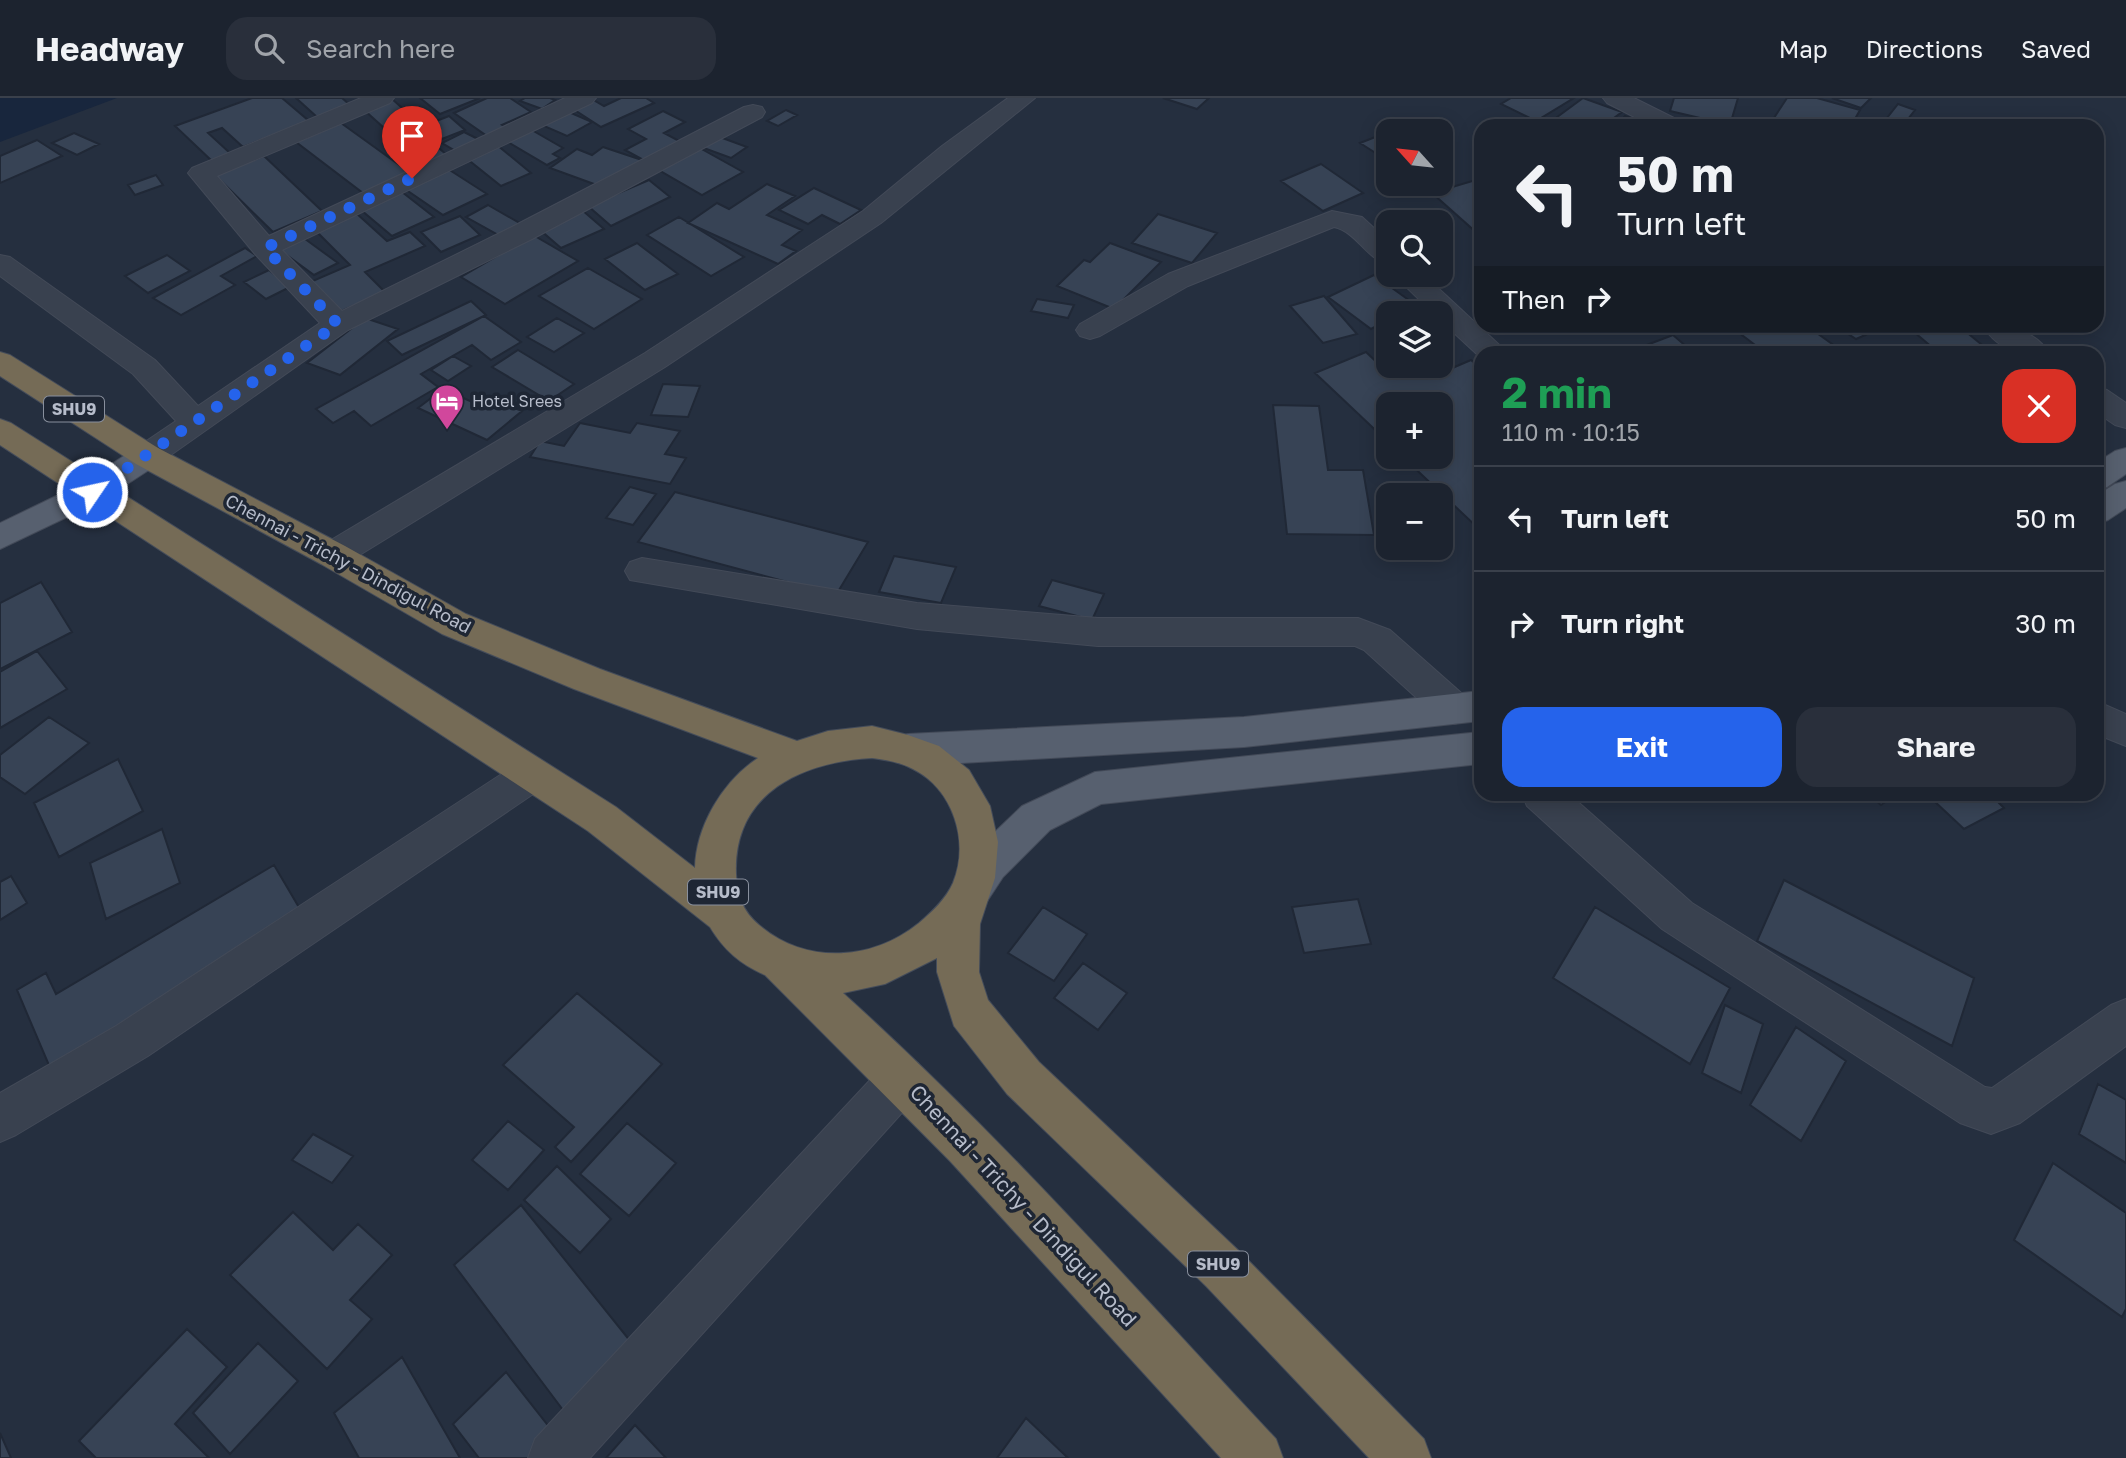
<!DOCTYPE html>
<meta charset="utf-8">
<style>
body{margin:0;font-family:"Golos Text",sans-serif;background:#292f3b;color:#f1f3f6;height:100vh;display:flex;flex-direction:column;font-size:26px;white-space:nowrap}
*{box-sizing:border-box;margin:0}
p{font-size:23px;color:#a0a4aa}
.icon{flex:none;width:38px;height:38px;fill:none;stroke:currentColor;stroke-width:2;stroke-linecap:round;stroke-linejoin:round}
.map{position:relative;flex:1;overflow:hidden}
.details{position:absolute;left:1474px;top:248px;width:630px;height:455px;display:flex;flex-direction:column;background:#1c232f;border-radius:21px;box-shadow:0 4px 18px #0003,0 0 0 2px #3a404b}
.details>*{flex:none}
.guide{position:absolute;left:1474px;top:21px;width:630px;height:214px;border-radius:21px;box-shadow:0 4px 18px #0003,0 0 0 2px #3a404b;background:#1c232f;color:#f1f3f6;overflow:hidden}
.needle{width:46px;rotate:297deg}
.tools{position:absolute;left:1376px;top:21px;display:grid;gap:14px}
.tools a{display:grid;place-items:center;width:77px;height:77px;border-radius:14px;background:#1c232f;box-shadow:0 4px 18px #0003,0 0 0 2px #3a404b;font-size:35px}
.pin{position:absolute;display:grid;place-items:center;width:60px;height:60px;color:#fff;margin:-72px -30px;border-radius:50% 50% 50% 0;rotate:-45deg;box-shadow:0 0 7px #0007}
.pin .icon{rotate:45deg}
.me{position:absolute;width:77px;margin:-38px;rotate:56deg;stroke-linejoin:round;filter:drop-shadow(0 0 5px #0008)}
.turn{display:flex;align-items:center;gap:24px;height:147px;padding:0 28px;font-size:32px}
.turn .icon{width:91px;height:91px;stroke-width:2.5}
.turn b{display:block;font-size:49px;line-height:60px}
.then{display:flex;align-items:center;height:66px;padding:0 28px;background:#0003;gap:14px;font-size:26px}
.round{display:grid;place-items:center;flex:none;width:74px;height:74px;border-radius:21px;background:#292f3b}
.overview{display:flex;align-items:center;justify-content:space-between;height:119px;padding:0 28px}
h1{font-size:42px;font-weight:700;line-height:52px;color:#1e9e55}
.action{display:flex;gap:14px;margin-top:auto;padding:14px 28px}
.action a{flex:1;height:80px;border-radius:21px;background:#2563eb;color:#fff;font-size:28px;font-weight:700;line-height:80px;text-align:center}
.action a+a{background:#292f3b;color:#f1f3f6}
ul{padding:0;list-style:none}
li{display:flex;align-items:center;gap:21px;height:105px;padding:0 28px;border-top:2px solid #3a404b}
li div{flex:1}
li b{display:block;font-size:26px}
li em{font-style:normal}
header{display:flex;align-items:center;gap:42px;box-sizing:border-box;height:98px;padding:0 35px;background:#1c232f;border-bottom:2px solid #3a404b}
header strong{font-size:33px}
nav{display:flex;gap:38px;margin-inline-start:auto;font-size:24px}
.search{width:490px;height:63px;background:#292f3b;display:flex;align-items:center;gap:18px;box-sizing:border-box;padding:0 24px;border-radius:21px;color:#a0a4aa;font-size:26px}
.map>svg:first-child{display:block}
.water{fill:#18263d}
.building{fill:#374355;stroke:#202836;stroke-width:2}
.lines{fill:none;stroke-linecap:round;stroke-linejoin:round}
.minor-casing{stroke:#434a58;stroke-width:2}
.major-casing{stroke:#434a58;stroke-width:2}
.highway-casing{stroke:#444c5a;stroke-width:2}
.minor{fill:#39414f;fill-rule:evenodd}
.major{fill:#57606f;fill-rule:evenodd}
.highway{fill:#756b56;fill-rule:evenodd}
.route{stroke:#2563eb;stroke-width:12;stroke-dasharray:0 21.6}
.labels{text-anchor:middle;stroke-width:7;stroke-linejoin:round;paint-order:stroke}
.far-poi-label{font-size:16px;fill:#b6bcca;stroke:#1e2634;text-anchor:start}
.shield{fill:#1e2634;stroke:#888f9d;stroke-width:2}
.shield-label{font-size:16px;font-weight:bold;fill:#b6bcca}
.street-label{font-size:18px;fill:#b6bcca;stroke:#1e2634}
.near-street-label{font-size:21px;fill:#b6bcca;stroke:#1e2634}
</style>
<header>
<strong>Headway</strong>
<div class="search"><svg class="icon" aria-label="search" viewBox="0 0 24 24"><circle cx="10" cy="10" r="6"/><path d="M15 15l6 6"/></svg>Search here</div>
<nav><a>Map</a><a>Directions</a><a>Saved</a></nav>
</header>
<div class="map">
<svg width="2126" height="1360" viewBox="0 0 2126 1360">
<rect width="100%" height="100%" fill="#252f3f"/>
<path class="water" d="M0,0H117L0,44Z"/>
<path class="building" d="M252,0H282L309,23L243,49L222,30L208,35L231,56L212,63L175,28Z
M296,0H342L350,7L317,19Z
M391,0L421,27L393,38L363,11Z
M420,0H480L440,16Z
M487,0H510L531,14L502,27L507,30L487,38L454,15Z
M525,0H550L555,2L542,11L520,3Z
M590,0L604,8L621,0H646L654,5L601,29L570,9Z
M1163,0H1209L1197,11Z
M1511,0H1574L1536,23L1501,6Z
M1583,0L1622,14L1603,28H1545Z
M1674,0H1738L1730,27L1670,13Z
M1787,0H1817L1860,12L1851,28L1770,26Z
M1832,0H1871L1861,10Z
M1898,6L1915,12L1904,26L1887,20Z
M562,11L592,24L567,38L537,25Z
M786,12L797,17L778,28L767,23Z
M663,13L685,24L664,35L683,45L647,64L625,52L646,41L628,31Z
M449,18L465,32L442,41L426,27Z
M1625,18L1656,28H1617Z
M341,25L409,74L363,95L296,44Z
M530,31L563,50L553,56L560,60L547,67L506,43Z
M418,32L448,58L415,71L386,45Z
M464,34L482,43L459,55L442,45Z
M1388,34V63L1360,45Z
M74,35L99,46L77,57L52,45Z
M717,38L747,49L731,60L701,49Z
M37,42L62,58L0,85V58Z
M497,47L531,75L501,88L466,60Z
M603,49L642,62L605,90L550,70L577,51L592,57Z
M698,49L743,74L702,97L657,71Z
M264,58L322,113L273,134L215,77Z
M1321,66L1363,95L1323,113L1281,83Z
M448,71L487,96L443,117L405,91Z
M156,77L163,87L135,97L128,87Z
M1479,81L1480,134L1477,135L1432,95Z
M649,82L670,99L611,128L588,108Z
M767,86L795,98L767,117L802,132L782,147L796,153L778,166L688,125L717,105L729,111Z
M814,90L861,112L840,126L822,117L808,126L779,112Z
M402,94L434,119L392,138L361,112Z
M488,107L523,127L502,139L466,119Z
M582,112L604,131L561,150L539,131Z
M356,115L387,143L410,134L425,148L365,174L385,194L337,215L308,185L350,167L315,132Z
M1158,116L1217,135L1192,165L1132,145Z
M460,118L480,137L441,154L421,134Z
M679,119L744,159L711,178L647,137Z
M533,137L578,163L505,206L461,179Z
M301,138L338,165L314,177L277,150Z
M637,145L678,176L645,192L605,161Z
M1110,145L1161,164L1114,211L1057,188L1084,162L1090,164Z
M245,150L257,158L221,178L235,187L181,217L153,200Z
M167,157L190,173L148,195L125,178Z
M588,170L642,201L594,231L539,198Z
M269,172L290,189L266,201L244,184Z
M1374,177L1417,208L1402,215H1388V222L1371,231L1328,199Z
M1324,198L1357,236L1323,245L1290,208Z
M1037,201L1074,207L1068,220L1031,213Z
M471,203L486,217L402,257L387,243Z
M484,218L521,244L491,262L472,247L421,276L438,289L371,328L354,313L333,325L316,311Z
M365,220L398,231L340,277L307,265Z
M557,220L584,235L554,254L527,239Z
M1730,228H1807L1846,256H1767Z
M1836,228H1882L1884,229L1856,241Z
M1907,228H1959L1993,256H1940Z
M1673,237L1695,256L1631,253Z
M518,252L574,286L549,303L492,269Z
M1366,254L1386,273L1398,268H1414L1429,280L1471,262L1480,270V432L1403,359H1440V306H1388V344L1315,275Z
M453,258L471,268L448,283L431,272Z
M663,286L700,288L688,319L651,317Z
M443,291L486,310L495,302L522,313L487,342L418,310Z
M1273,307L1319,308L1328,372H1363L1374,437L1287,436Z
M580,325L630,335L637,325L680,333L665,356L686,360L670,386L530,359L540,343L564,348Z
M630,389L656,396L633,427L606,420Z
M675,394L868,444L836,497L638,444Z
M894,458L956,469L941,505L879,494Z
M1052,482L1104,496L1092,522L1039,508Z
M41,484L72,534L0,571V505Z
M37,553L67,591L0,630V574Z
M49,619L89,645L25,696L0,679V657Z
M118,661L143,713L59,759L34,705Z
M1868,696H1896L1881,707Z
M1939,696H1990L2004,710L1964,731L1932,701Z
M162,731L180,785L106,821L90,765Z
M274,767L307,823L54,979L17,892L46,875L56,896Z
M11,778L27,805L0,822V784Z
M1784,782L1974,880L1952,948L1757,843Z
M1358,801L1371,846L1304,855L1292,809Z
M1043,809L1087,836L1054,883L1008,855Z
M1595,809L1730,890L1690,966L1553,880Z
M1083,865L1127,895L1098,932L1054,900Z
M577,895L662,966L571,1064L555,1049L574,1029L503,967Z
M1725,907L1763,926L1741,995L1702,975Z
M1796,929L1846,963L1801,1043L1750,1007Z
M2098,986L2126,1002V1065L2079,1036Z
M508,1023L544,1052L508,1092L472,1062Z
M627,1025L676,1065L629,1118L580,1076Z
M313,1036L353,1058L332,1085L292,1062Z
M2053,1065L2126,1115V1211L2122,1219L2014,1142Z
M557,1068L611,1121L580,1155L524,1102Z
M521,1107L635,1249L566,1316L454,1167Z
M293,1114L333,1152L358,1126L392,1157L350,1202L372,1221L327,1271L230,1177Z
M187,1231L227,1269L175,1326L209,1360H96L79,1343Z
M258,1245L298,1283L230,1356L193,1315Z
M402,1259L460,1360H359L334,1315Z
M506,1274L557,1339L537,1360H479L453,1326Z
M1026,1320L1068,1360H997Z
M635,1327L666,1360H606Z
M0,1335L11,1360H0Z"/>
<g class="lines">
<g class="minor-casing">
<path id="minor" d="M361,0H394L390,5L217,78L269,138L565,0H596L592,5L282,152L342,213L512,129L744,9L753,7L762,9L765,14L762,19L532,141L348,232L158,366L147,369L136,366L131,358L136,350L176,323L133,276L0,178V157L10,159L155,262L198,308L320,225L255,156L188,75L192,70Z
M1008,0H1035L881,125L665,269L345,466L333,469L321,466L316,457L321,448L645,255L863,113L942,48Z
M1603,0H1634L1680,23L1683,28H1652L1607,5Z
M1332,113L1362,119L1388,143V166C1366,161 1357,134 1334,129L1188,188L1100,238L1090,241L1080,238L1076,232L1080,226L1168,176Z
M1394,177H1424L1509,256H1480V259L1440,222V215H1433Z
M1983,228C2008,226 2035,232 2050,256C2022,256 2000,255 1983,228Z
M2096,289L2107,292L2126,305V330L2115,327L2096,314Z
M642,460L917,505L1098,520H1358L1390,532L1467,600L1473,611L1467,622L1454,626L1441,622L1364,552L1355,548H1098L917,531L630,482L625,473L630,464Z
M2096,603L2126,616V648L2096,636Z
M531,661L545,666L550,677L545,688L148,958L16,1037L0,1044V995L116,928L517,666Z
M1522,696H1569L1692,805L1985,989L1992,990L2111,907L2126,901V948L2020,1025L1991,1036L1960,1025L1662,831L1527,708Z
M902,959L918,965L924,981L918,997L590,1360H528L535,1341L886,965Z"/>
</g>
<g class="major-casing">
<path id="major" d="M147,347L158,350L163,358L158,366L103,402L0,451V425L81,386L136,350Z
M2126,350V376L2107,389L2096,392V365L2115,353Z
M2126,383V410L2108,422L2096,426V398L2115,386Z
M1480,593V623L1244,649L908,668L895,663L889,652L895,641L908,636L1244,619Z
M1480,634V666L1101,706L1050,732L1003,779L984,808L970,813L956,808L950,795L975,753L1022,708L1095,674Z"/>
</g>
<g class="highway-casing">
<path id="highway" d="M0,254L10,257L158,350L345,448L466,516L600,571L797,643L828,633L872,628L908,637L939,648L969,672L990,708L998,744L995,780L980,826L979,874L988,902L1039,964L1240,1154L1424,1341L1431,1360H1369L1206,1188L1007,996L954,928L937,874V860L885,886L843,895C997,1034 1135,1190 1276,1341L1283,1360H1221L950,1063L765,877C740,866 724,852 710,829L588,733L0,347V321L11,325L616,709L695,770C696,728 723,683 758,660L574,591L442,536L321,466L136,366L0,278ZM872,660C886,662 900,664 913,671C953,691 970,743 953,785C946,801 932,814 919,825C872,863 806,867 759,827C742,813 737,796 736,776C733,694 803,664 872,660Z"/>
</g>
<use href="#minor" class="minor"/>
<use href="#major" class="major"/>
<use href="#highway" class="highway"/>
</g>
<g class="lines">
<path class="route" d="M92,394L338,226L265,150L412,80"/>
</g>
<defs>
<g id="hotel-pin" transform="scale(1.75)"><path d="M0 17L-7.5 6A9.5 9.5 0 1 1 7.5 6Z" fill="#d1479c" stroke="#1e2634"/><path d="M-6-4.5h1.5V1H6V5H4.5V3h-9V5H-6ZM-4 0a1.8 1.8 0 1 1 3.6 0ZM.5 0V-2.5h3Q6-2.5 6 0Z" fill="#fff"/></g>
</defs>
<g fill-rule="evenodd">
<use href="#hotel-pin" x="447" y="303"/>
</g>
<g class="labels">
<g class="far-poi-label">
<text x="472" y="309">Hotel Srees</text>
</g>
<g class="shield">
<rect x="44" y="298.5" width="60" height="25" rx="5"/>
<rect x="688" y="781.5" width="60" height="25" rx="5"/>
<rect x="1188" y="1153.5" width="60" height="25" rx="5"/>
</g>
<g class="shield-label">
<text x="74" y="317">SHU9</text>
<text x="718" y="800">SHU9</text>
<text x="1218" y="1172">SHU9</text>
</g>
<g class="street-label">
<text transform="translate(348 466) rotate(28)" y="6">Chennai - Trichy - Dindigul Road</text>
</g>
<g class="near-street-label">
<text transform="translate(1023 1108) rotate(47)" y="7">Chennai - Trichy - Dindigul Road</text>
</g>
</g>
</svg>
<div class="tools">
<a><svg class="needle" viewBox="-14 -14 28 28"><path d="M0-13l5 13h-10z" fill="#e53935"/><path d="M0 13l5-13h-10z" fill="#a0a4aa"/></svg></a>
<a><svg class="icon" aria-label="search" viewBox="0 0 24 24"><circle cx="10" cy="10" r="6"/><path d="M15 15l6 6"/></svg></a>
<a><svg class="icon" aria-label="layers" viewBox="0 0 24 24"><path d="M12 4l9 5-9 5-9-5zM3 14l9 5 9-5"/></svg></a>
<a>+</a>
<a>−</a>
</div>
<div class="pin" style="left:412px;top:80px;background:#d93025"><svg class="icon" aria-label="arrive" viewBox="0 0 24 24"><path d="M6 21V4h12l-3 4 3 4H6"/></svg></div>
<svg class="me" style="left:92px;top:394px" viewBox="-20 -20 40 40"><circle r="17" fill="#2563eb" stroke="#fff" stroke-width="3"/><path d="M0-11L8 9 0 5-8 9z" fill="#fff"/></svg>
<div class="guide">
<div class="turn"><svg class="icon" aria-label="left" viewBox="0 0 24 24"><path d="M17 20v-9H6M10 6l-5 5 5 5"/></svg><div><b>50 m</b>Turn left</div></div>
<div class="then">Then<svg class="icon" aria-label="right" viewBox="0 0 24 24"><path d="M7 20v-9h11M14 6l5 5-5 5"/></svg></div>
</div>
<section class="details">
<div class="overview"><div><h1>2 min</h1><p>110 m · 10:15</p></div><a class="round" style="background:#d93025;color:#fff"><svg class="icon" aria-label="close" viewBox="0 0 24 24"><path d="M6 6l12 12M18 6L6 18"/></svg></a></div>
<ul>
<li><svg class="icon" aria-label="left" viewBox="0 0 24 24"><path d="M17 20v-9H6M10 6l-5 5 5 5"/></svg><div><b>Turn left</b></div><em>50 m</em></li>
<li><svg class="icon" aria-label="right" viewBox="0 0 24 24"><path d="M7 20v-9h11M14 6l5 5-5 5"/></svg><div><b>Turn right</b></div><em>30 m</em></li>
</ul>
<div class="action"><a>Exit</a><a>Share</a></div>
</section>
</div>
